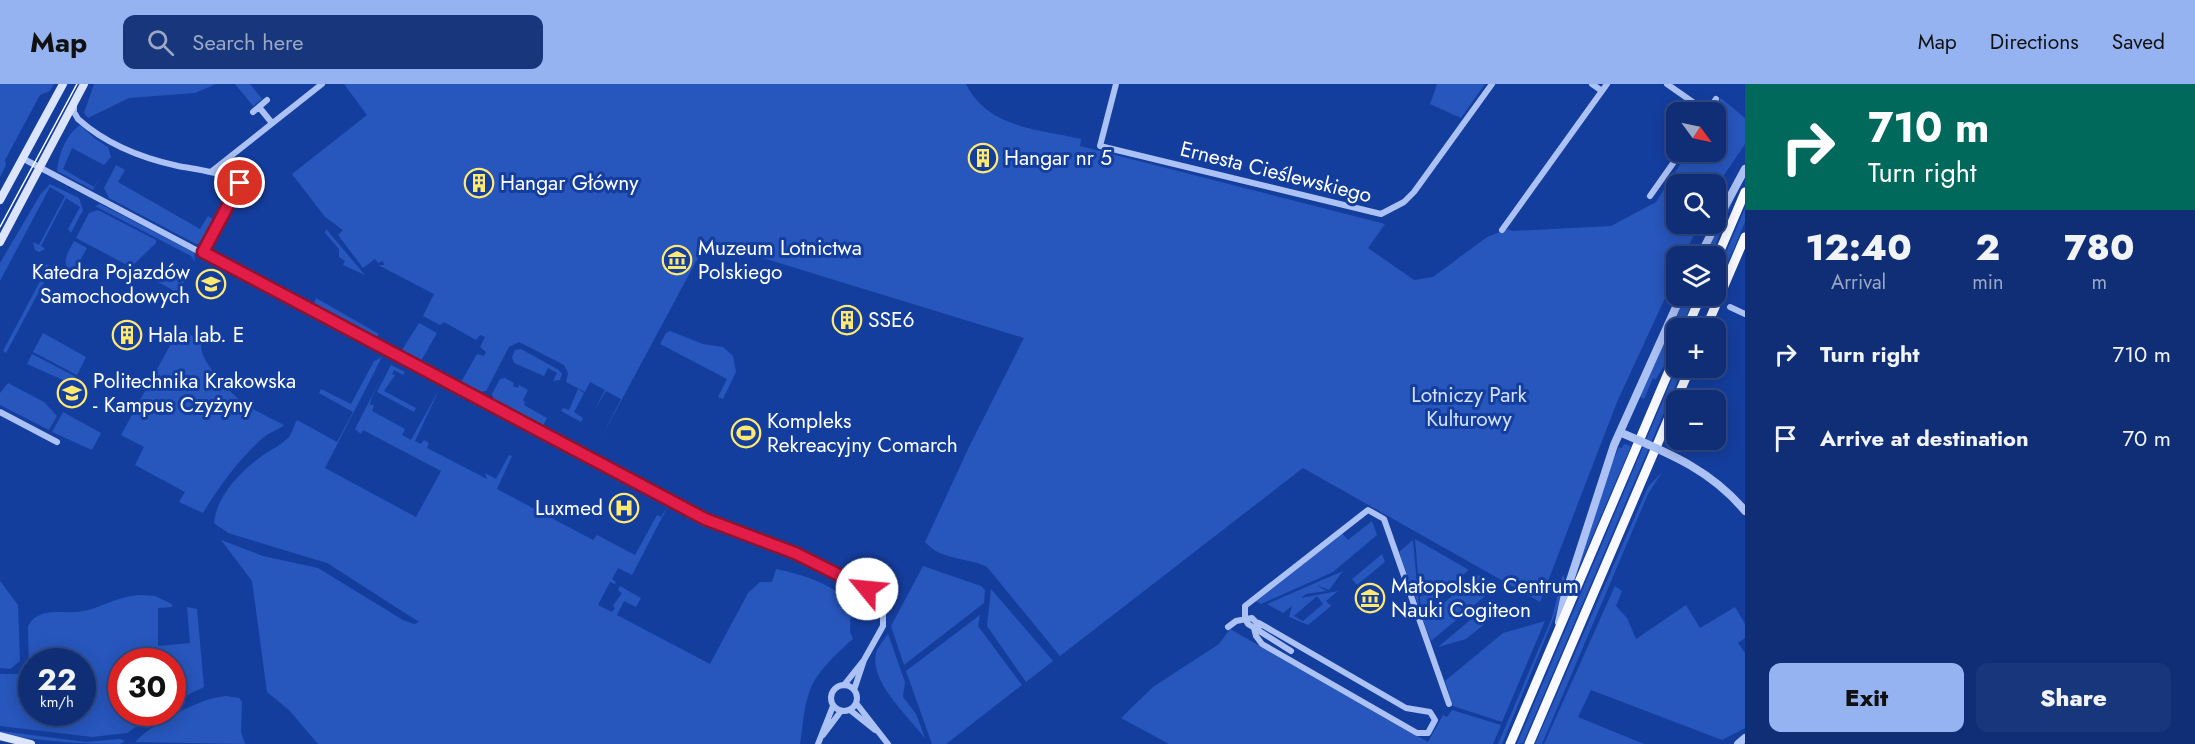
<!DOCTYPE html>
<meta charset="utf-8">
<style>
body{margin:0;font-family:Jost,sans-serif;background:#18367b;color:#f1f3f6;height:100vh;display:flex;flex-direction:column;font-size:22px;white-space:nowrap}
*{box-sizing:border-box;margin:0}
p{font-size:20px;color:#9ba8c5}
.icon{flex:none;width:33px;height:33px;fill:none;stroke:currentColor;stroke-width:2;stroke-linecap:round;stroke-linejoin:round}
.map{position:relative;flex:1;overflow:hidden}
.panel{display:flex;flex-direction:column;background:#0f2e76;width:450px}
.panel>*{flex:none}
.guide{background:#00695c;color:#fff;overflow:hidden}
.needle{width:39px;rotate:123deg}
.controls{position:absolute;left:1666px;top:18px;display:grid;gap:12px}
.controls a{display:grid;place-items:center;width:60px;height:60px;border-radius:12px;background:#0f2e76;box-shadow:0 3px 15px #0003,0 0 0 2px #2f4a88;font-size:30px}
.speed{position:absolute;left:18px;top:564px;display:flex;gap:12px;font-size:30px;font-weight:700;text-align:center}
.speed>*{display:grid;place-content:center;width:78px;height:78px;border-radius:50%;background:#0f2e76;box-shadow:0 3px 15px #0003,0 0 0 2px #2f4a88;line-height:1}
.speed small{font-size:15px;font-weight:400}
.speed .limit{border:9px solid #d22;background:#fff;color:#111}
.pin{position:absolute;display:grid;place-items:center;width:51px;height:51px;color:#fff;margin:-26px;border:3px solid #fff;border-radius:50%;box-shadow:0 2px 6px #0007}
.me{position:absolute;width:66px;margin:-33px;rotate:298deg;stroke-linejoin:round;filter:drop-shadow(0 0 4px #0008)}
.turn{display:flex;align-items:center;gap:21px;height:126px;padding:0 24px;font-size:27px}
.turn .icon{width:78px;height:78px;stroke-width:2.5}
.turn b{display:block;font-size:42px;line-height:51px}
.eta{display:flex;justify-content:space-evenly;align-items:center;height:102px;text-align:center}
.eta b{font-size:36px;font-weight:800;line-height:42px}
.primary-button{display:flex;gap:12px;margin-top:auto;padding:12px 24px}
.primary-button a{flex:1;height:69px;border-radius:12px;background:#95b2f1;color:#111;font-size:24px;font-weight:800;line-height:69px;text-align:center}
.primary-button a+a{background:#18367b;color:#f1f3f6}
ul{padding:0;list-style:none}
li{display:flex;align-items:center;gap:18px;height:84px;padding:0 24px}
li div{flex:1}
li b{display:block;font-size:22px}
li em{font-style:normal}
header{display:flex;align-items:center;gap:36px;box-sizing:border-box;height:84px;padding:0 30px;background:#95b2f1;color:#111}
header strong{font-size:28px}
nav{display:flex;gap:33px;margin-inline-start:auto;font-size:21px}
.search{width:420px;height:54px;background:#18367b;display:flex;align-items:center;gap:15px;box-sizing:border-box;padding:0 21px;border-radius:12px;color:#9ba8c5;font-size:22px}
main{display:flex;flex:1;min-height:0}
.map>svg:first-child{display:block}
.green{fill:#2756bc;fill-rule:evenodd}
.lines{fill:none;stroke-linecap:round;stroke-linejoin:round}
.minor{stroke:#acc2f4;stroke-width:6}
.tertiary{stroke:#acc2f4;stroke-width:8}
.secondary{stroke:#dbe5fd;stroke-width:8}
.primary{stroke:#f8faff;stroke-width:9}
.tram{stroke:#fff;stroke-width:1.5}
.tertiary-bridge{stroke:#acc2f4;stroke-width:8}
.route-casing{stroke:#92132f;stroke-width:15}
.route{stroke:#e11d48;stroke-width:10}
.labels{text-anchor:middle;stroke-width:6;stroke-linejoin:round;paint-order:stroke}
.poi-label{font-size:21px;fill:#fff;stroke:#143e9e;text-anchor:start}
.street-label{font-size:21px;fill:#fff;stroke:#143e9e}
.park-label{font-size:21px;fill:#d4e1fd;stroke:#143e9e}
</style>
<header>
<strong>Map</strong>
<div class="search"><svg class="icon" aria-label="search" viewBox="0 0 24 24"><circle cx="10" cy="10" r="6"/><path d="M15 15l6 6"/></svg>Search here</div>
<nav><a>Map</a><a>Directions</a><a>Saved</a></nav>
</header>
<main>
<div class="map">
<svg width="1745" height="660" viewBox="0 0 1745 660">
<rect width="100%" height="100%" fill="#143e9e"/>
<path class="green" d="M0,0H54L50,7L40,11L5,76L6,81L0,93Z
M94,0H216L195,9L129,14L88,34L84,29Z
M235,0H250L262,15L253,22Z
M344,0H966C988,44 1037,45 1081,55L1080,62L1385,140L1368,164L1414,196L1433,193L1487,153L1508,145L1512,147L1611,142L1656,118L1688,68H1716V28H1712L1721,14L1745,34V60L1716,103V100H1677V140H1699L1684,172H1677V188L1617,318L1540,518L1303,384L1060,572L987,483C964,472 942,477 925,458L969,363L1024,254L707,157L599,358L621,315L606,307L594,327L605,306L590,298L585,308L566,298L568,289L564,281L519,258L509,263L486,307L479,308L461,298L477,270L484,272L486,268L480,263L485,253L480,251L476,256L444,238L440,241L423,232L434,210L378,181H384L383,177L378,179L375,175L363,184L338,151L343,146L325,133L292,90L367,31Z
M1437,0H1485L1461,34L1430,20Z
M80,41L94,54L108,63L111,73L104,81L72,64L63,85L94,103L101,92L93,106L57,87C59,69 65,52 80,41Z
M116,81L125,86L118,98L200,145L208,132L215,136L202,159L196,160L109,114L104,104Z
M50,100L79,114L83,126L71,149L68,145L80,123L66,114L41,162L45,165L39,168L35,166L33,158L39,161L65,112L50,103L0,197V179L40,111Z
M1737,107L1711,172H1703Z
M100,120L194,168L195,178L191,172L95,122Z
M1745,124V138L1716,206V192Z
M98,126L156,156V159L131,183L76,154L89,129Z
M326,145L365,191L343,181L345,177L339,173V165L325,149Z
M74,157L87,164L73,189C59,180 68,169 74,157Z
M45,180L50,182V187L6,269L3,267L46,186L41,183Z
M188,190L178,209L158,198H159Z
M1684,212H1695L1681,244H1677C1677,263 1665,280 1656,295L1653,294L1644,315L1640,313Z
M316,214L379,250L377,253L314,220Z
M419,239L437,249L421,277L402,266Z
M179,245L202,257C195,274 230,308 242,318C255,327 270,334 284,341C279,346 270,348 264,353C239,375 221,400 203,429L179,418L185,408L135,381L144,363L121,351Z
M670,247L703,260L723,263L733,272L736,288L723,315L718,313L727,295L660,260L666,249Z
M43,249L86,273L77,291L33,268Z
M521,265L559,286L562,290L560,296L553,297L557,289L548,284L544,292L514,279L512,273L515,266Z
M32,270L76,293L72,300L27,280Z
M382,273L325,384L416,433L441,387L363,346L361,350L355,345L390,277L372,313L370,320L374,322L372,327L405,345L402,351L411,356L439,306L415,357L421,360L424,356L429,359L427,364L487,395L485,389L496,395L509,371L512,372L497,405L593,456L597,451L635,471L657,431L661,433L668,422L632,491L618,484L612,495L616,498L615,500L610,498L598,521L612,528L615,524L613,522L622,509L618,506L620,502L641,514L636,523L624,517L617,531L710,580L748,509L760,498H772L776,485C803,491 833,499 851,521L850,548L853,555C837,569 815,589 809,609C803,626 803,643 800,660H318L289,626L267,608L252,497L221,456L263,472L318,484L403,536L414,540L419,538L327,479L228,449L214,439C217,411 240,388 262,372C270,366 282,361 289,353C292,349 294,341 297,336L337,358L353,328L319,309L321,305L351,320L374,277Z
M391,281L405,288L403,291L394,286L392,290L395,291L384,307L416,324L414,328L377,308Z
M1677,283L1683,284L1523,659L1517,660Z
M505,294L514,299L513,302L518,304L519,301L528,306L523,316L525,318L524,321L547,334L543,342L494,316L492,310L500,295Z
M8,299L44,318L57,332L49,346L0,321V309Z
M578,305L584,309L574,328L583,334L581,338L561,327L563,324L569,326Z
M63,328L101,349L92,366L52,348Z
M1624,360L1631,362L1576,490L1603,400L1619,363L1622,364Z
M1662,388L1648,410L1542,660H1535L1648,403Z
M1372,437L1377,451L1333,488L1261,520L1255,517L1342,449L1348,456Z
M1415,455L1469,486L1421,526Z
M1413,456L1419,523L1399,468Z
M1382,470L1385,478L1357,501L1352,495Z
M923,482L981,502L985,506L984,519L904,581L891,542Z
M1343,487L1329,506L1317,501L1326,507L1306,510L1301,514L1338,507L1326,517L1331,522L1308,541L1289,533L1292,522L1283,529L1267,520ZM1317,512L1323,520L1303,537L1294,532Z
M1563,490L1566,499L1555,531L1502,660H1498L1552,534Z
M1478,491L1497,502L1431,557L1423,536Z
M0,497L18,521L20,577L10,585L0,584Z
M1615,502L1622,507L1616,522L1627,534L1636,555L1686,521L1700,544L1735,523L1745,540V554L1738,559L1745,569V644L1722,656L1591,606L1578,633L1644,660H1544Z
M991,505L1053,577L1026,598L987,542Z
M142,511L155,512L172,520V523L158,524V562L190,559L187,523L197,525L204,603L173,618L172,578H122V628L156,629L127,649L92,653L0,642V590H29L28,542C31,538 33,534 38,532C49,526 63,529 75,528C99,527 113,512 142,511ZM32,578H82V628H32Z
M1481,527L1486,539L1466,555L1438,563Z
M980,531L978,542L1022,601L946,660H932L906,587Z
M1545,537L1502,638L1453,622L1445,597L1503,549Z
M1230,545L1428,658L1443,631L1447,633L1452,626L1501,641L1493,660H1169L1121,634L1153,603L1219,560Z
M888,550L905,598L903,613L916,630L925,654C909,633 866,595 877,566C880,561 884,555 888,550Z
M226,612L239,614L242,618L241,648L245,660L135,658C153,639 200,614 226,612Z
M0,647L86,658L120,655L125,657L120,660C80,660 40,657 0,650Z"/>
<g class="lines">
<path class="minor" d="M1116,0L1100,62L1381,130L1404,118L1414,108L1492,0
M1592,0L1602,7
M1667,0L1707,28
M74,20V28L78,35C107,61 141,74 178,82C201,86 220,88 240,99L203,168
M259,23L272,39
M253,28L267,16
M1707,28L1716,15
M22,74L705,435L816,478L876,512L883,524V542L864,576L844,601
M212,87L322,0
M1650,112L1681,68
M1502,146L1607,0
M1730,223L1745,230
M0,328L57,358
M1228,543L1236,537L1252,534L1260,542
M1254,544L1256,552L1262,560L1417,649H1428L1435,636L1430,628L1406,624L1259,539
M1291,567L1248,540L1245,535V522L1368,426L1384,435L1449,620
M831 614a13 13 0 1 1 26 0a13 13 0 1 1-26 0Z
M854,606L864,576
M856,619L888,660
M850,626L875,646
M823,651L841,627
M818,660L833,622"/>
<path class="tertiary" d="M1716,139L1745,85
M1700,172L1716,140
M1559,538L1564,515L1614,361L1681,212
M1738,660L1745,654"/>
<path class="secondary" d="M0,116L63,0
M0,158L84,0
M0,652L31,660"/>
<path class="primary" d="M1716,176L1745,108
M1687,244L1701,212
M1706,244L1745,153
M1510,660L1677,268
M1529,660L1690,284"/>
<path class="tram" d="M0,143L77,0"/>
<path class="tertiary-bridge" d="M1624,350C1671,370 1712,387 1745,427"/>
</g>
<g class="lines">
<g class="route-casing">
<path id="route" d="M240,99L203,168L705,435L795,469L867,505"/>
</g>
<use href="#route" class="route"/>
</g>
<defs>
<g id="building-ring" transform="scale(1.5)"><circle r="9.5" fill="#143e9e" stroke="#ffe96e" stroke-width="1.5"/><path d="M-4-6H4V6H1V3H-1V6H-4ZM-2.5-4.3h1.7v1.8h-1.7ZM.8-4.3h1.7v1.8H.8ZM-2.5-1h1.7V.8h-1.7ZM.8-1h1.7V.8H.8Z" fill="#ffe96e"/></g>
<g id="museum-ring" transform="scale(1.5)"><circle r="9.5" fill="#143e9e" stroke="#ffe96e" stroke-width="1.5"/><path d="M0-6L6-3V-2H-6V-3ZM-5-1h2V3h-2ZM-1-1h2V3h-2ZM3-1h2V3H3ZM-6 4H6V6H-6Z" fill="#ffe96e"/></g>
<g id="university-ring" transform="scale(1.5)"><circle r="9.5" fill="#143e9e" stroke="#ffe96e" stroke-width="1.5"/><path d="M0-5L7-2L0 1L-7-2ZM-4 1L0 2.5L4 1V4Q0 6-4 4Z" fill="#ffe96e"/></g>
<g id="stadium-ring" transform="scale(1.5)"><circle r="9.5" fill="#143e9e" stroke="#ffe96e" stroke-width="1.5"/><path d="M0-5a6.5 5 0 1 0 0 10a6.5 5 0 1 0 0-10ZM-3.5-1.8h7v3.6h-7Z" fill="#ffe96e"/></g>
<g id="hospital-ring" transform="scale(1.5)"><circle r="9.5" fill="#143e9e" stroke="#ffe96e" stroke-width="1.5"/><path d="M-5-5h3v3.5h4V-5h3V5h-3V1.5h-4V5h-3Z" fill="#ffe96e"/></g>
</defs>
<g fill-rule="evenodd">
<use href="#building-ring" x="983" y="74"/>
<use href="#building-ring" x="479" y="99"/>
<use href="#museum-ring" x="677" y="176"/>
<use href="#university-ring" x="211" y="200"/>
<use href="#building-ring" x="847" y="236"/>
<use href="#building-ring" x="127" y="251"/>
<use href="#university-ring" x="72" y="309"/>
<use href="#stadium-ring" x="746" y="349"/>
<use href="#hospital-ring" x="624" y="424"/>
<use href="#museum-ring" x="1370" y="514"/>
</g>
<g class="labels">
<g class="poi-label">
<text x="1004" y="81">Hangar nr 5</text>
<text x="500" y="106">Hangar Główny</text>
<text x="698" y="171">Muzeum Lotnictwa<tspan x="698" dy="24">Polskiego</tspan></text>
<text x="190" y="195" text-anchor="end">Katedra Pojazdów<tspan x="190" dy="24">Samochodowych</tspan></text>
<text x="868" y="243">SSE6</text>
<text x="148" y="258">Hala lab. E</text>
<text x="93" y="304">Politechnika Krakowska<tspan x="93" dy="24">- Kampus Czyżyny</tspan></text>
<text x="767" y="344">Kompleks<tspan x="767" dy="24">Rekreacyjny Comarch</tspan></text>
<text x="603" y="431" text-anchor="end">Luxmed</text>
<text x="1391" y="509">Małopolskie Centrum<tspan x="1391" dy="24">Nauki Cogiteon</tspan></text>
</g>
<g class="street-label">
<text transform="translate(1276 88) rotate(14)" y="7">Ernesta Cieślewskiego</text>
</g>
<g class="park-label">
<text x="1469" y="318">Lotniczy Park<tspan x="1469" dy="24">Kulturowy</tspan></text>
</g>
</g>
</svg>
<div class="controls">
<a><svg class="needle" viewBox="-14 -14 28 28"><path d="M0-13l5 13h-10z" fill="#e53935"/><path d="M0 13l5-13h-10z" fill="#9ba8c5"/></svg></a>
<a><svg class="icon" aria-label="search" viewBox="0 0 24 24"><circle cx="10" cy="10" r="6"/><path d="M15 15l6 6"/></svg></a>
<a><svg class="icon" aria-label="layers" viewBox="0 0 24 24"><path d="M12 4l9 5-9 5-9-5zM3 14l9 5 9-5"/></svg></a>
<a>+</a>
<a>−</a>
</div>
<div class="speed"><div>22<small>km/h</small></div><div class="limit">30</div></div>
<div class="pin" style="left:240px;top:99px;background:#d93025"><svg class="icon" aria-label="arrive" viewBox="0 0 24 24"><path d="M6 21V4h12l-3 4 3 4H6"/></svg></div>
<svg class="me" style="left:867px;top:505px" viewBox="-20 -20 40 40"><circle r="19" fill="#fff"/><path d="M0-13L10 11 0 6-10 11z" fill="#e11d48"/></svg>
</div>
<section class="panel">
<div class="guide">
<div class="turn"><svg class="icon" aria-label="right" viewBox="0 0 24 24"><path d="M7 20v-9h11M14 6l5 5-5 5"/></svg><div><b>710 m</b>Turn right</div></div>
</div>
<div class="eta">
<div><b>12:40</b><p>Arrival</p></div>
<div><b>2</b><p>min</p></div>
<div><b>780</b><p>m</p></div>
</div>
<ul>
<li><svg class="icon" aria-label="right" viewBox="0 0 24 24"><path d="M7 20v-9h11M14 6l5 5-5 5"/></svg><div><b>Turn right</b></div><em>710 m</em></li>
<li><svg class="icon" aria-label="arrive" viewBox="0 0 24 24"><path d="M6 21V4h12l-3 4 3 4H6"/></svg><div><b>Arrive at destination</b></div><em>70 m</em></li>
</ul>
<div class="primary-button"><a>Exit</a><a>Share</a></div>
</section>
</main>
